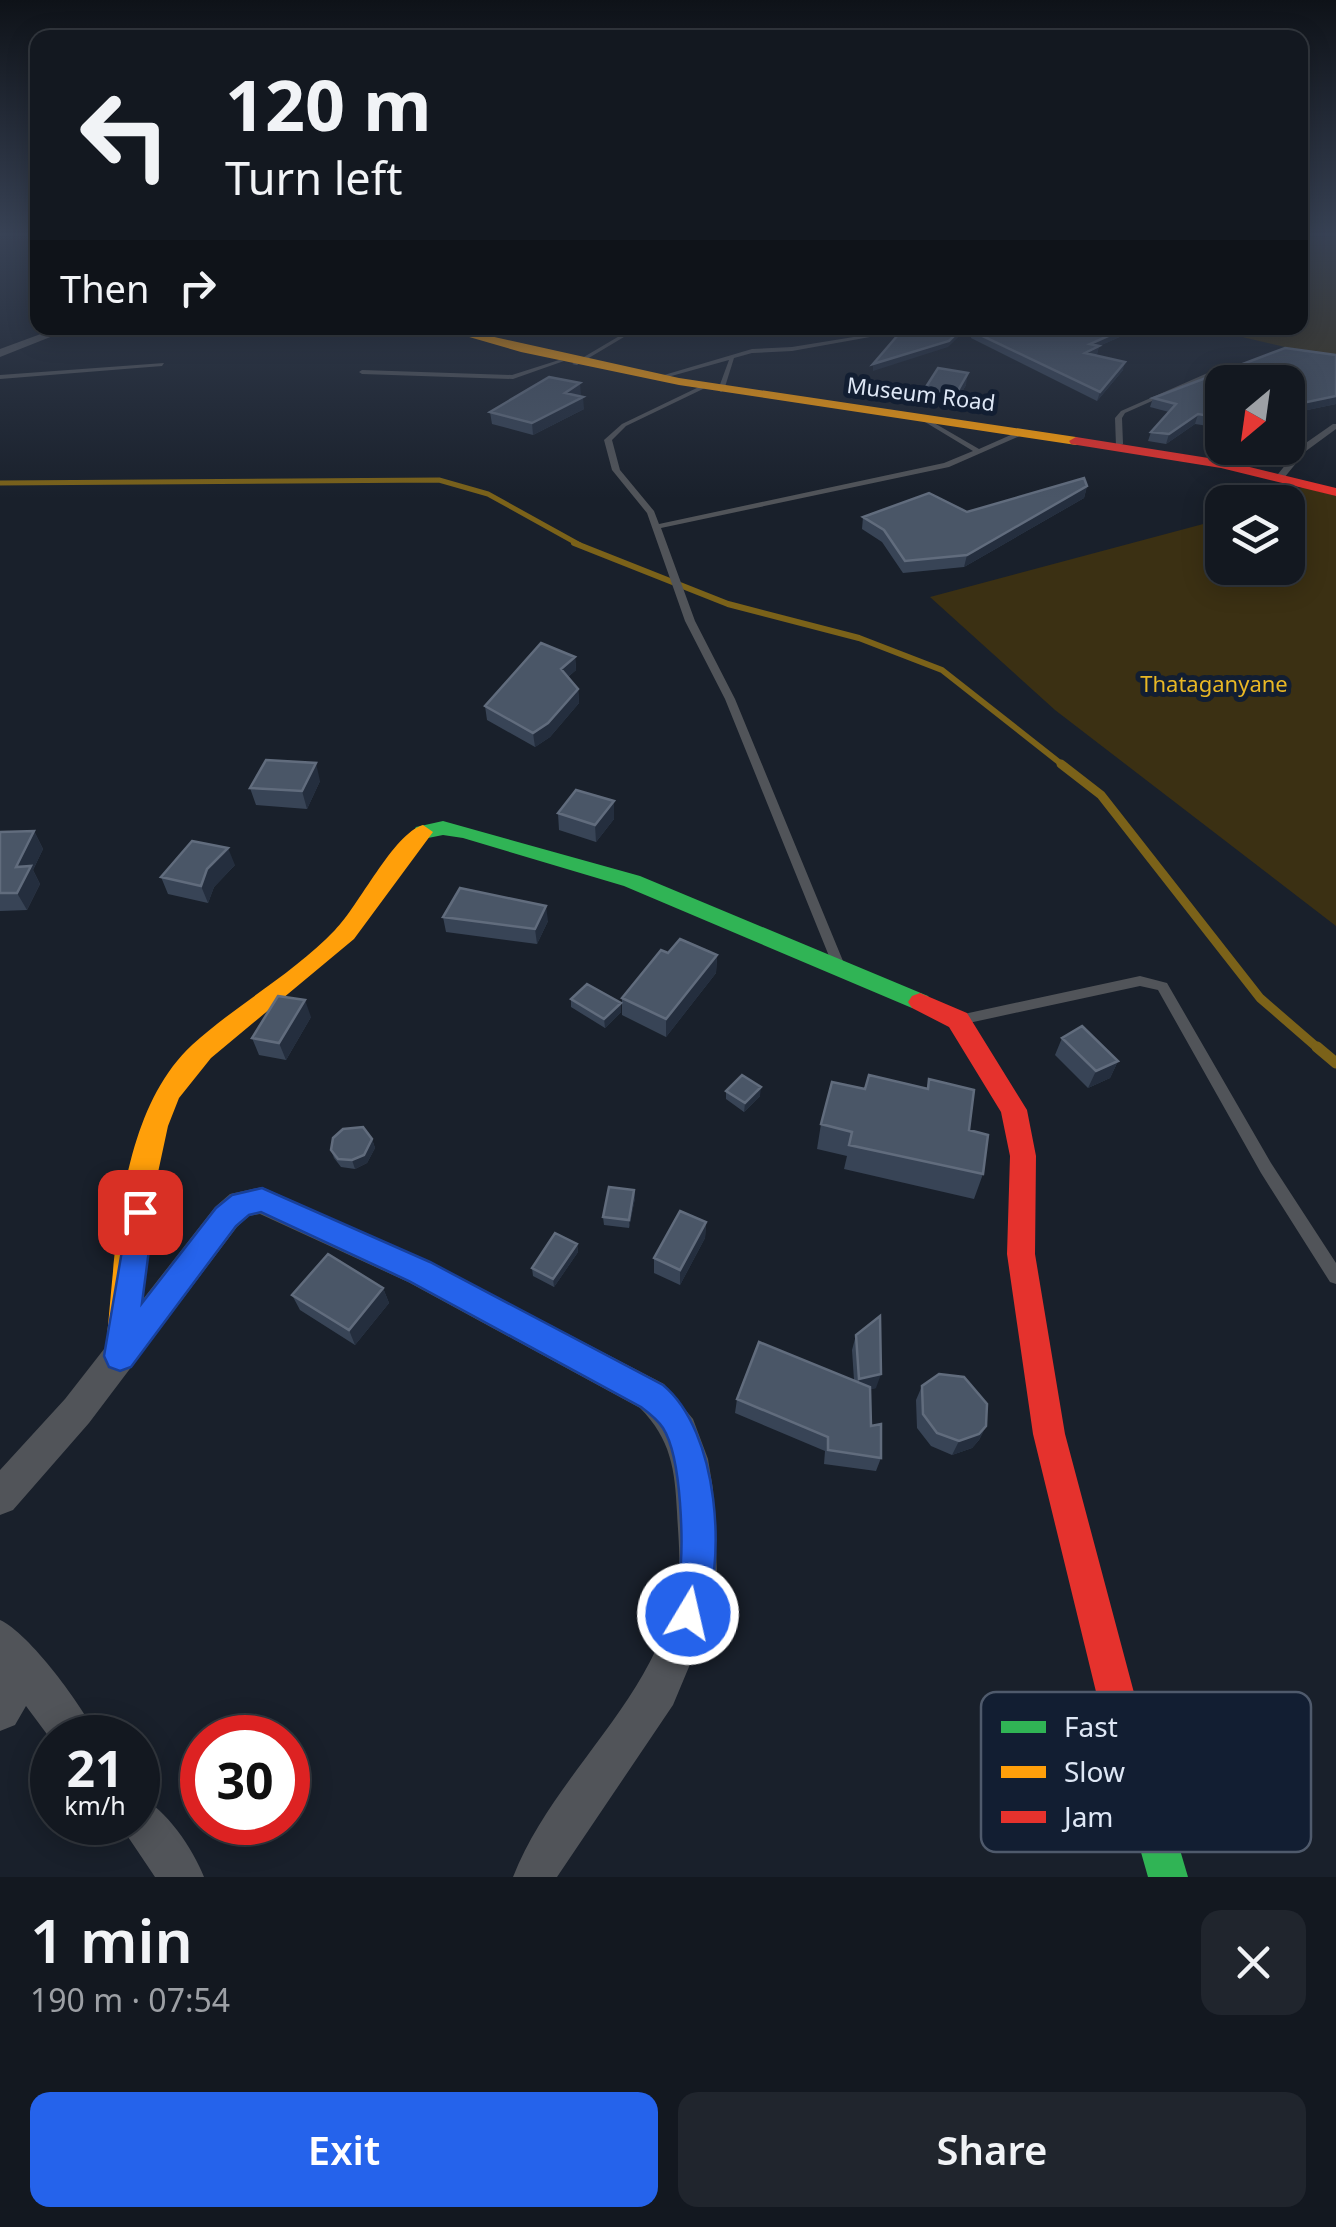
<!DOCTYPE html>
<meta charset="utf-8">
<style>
body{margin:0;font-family:"Noto Sans",sans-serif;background:#20252d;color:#f1f3f6;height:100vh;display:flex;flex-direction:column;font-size:38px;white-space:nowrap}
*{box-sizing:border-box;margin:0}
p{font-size:32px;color:#9da0a5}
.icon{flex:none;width:55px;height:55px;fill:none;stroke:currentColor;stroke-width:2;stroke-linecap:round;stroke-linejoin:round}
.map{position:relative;height:1877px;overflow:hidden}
.side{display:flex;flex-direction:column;background:#131820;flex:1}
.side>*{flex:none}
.banner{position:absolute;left:30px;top:30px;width:1278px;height:305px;border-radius:20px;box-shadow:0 5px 25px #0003,0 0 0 2px #32373e;background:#131820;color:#f1f3f6;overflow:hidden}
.needle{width:65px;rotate:209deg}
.controls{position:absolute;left:1205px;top:365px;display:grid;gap:20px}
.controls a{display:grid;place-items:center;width:100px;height:100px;border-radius:20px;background:#131820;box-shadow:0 5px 25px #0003,0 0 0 2px #32373e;font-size:50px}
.speed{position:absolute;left:30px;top:1715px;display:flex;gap:20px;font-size:50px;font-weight:700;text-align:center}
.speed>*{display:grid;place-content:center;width:130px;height:130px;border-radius:50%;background:#131820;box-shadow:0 5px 25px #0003,0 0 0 2px #32373e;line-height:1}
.speed small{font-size:25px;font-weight:400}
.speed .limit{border:15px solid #d22;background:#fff;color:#111}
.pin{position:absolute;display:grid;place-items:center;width:85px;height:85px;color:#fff;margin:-42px;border-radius:20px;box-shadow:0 5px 15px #0006}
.me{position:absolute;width:110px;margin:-55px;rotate:9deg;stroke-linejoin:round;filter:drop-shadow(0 0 8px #0008)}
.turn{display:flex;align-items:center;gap:35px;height:210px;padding:0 30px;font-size:45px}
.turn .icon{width:130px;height:130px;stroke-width:2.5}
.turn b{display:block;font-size:70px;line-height:85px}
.then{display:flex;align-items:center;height:95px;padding:0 30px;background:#0003;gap:20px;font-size:38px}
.round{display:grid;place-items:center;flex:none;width:105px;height:105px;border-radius:20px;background:#20252d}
.overview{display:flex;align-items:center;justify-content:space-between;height:170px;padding:0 30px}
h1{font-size:60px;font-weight:600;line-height:75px}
.button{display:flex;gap:20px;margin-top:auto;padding:20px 30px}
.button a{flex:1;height:115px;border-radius:20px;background:#2563eb;color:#fff;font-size:40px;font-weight:600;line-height:115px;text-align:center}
.button a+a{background:#20252d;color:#f1f3f6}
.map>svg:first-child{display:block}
.green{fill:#3b3013}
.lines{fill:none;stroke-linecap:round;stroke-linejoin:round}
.stream-far3{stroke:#7b6219;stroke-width:5}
.stream-far2{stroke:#7b6219;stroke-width:6}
.stream-far1{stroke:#7b6219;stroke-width:9}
.stream{stroke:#7b6219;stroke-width:11}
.lane{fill:#515459;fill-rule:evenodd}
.street{fill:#515459;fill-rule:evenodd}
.fast{fill:#30b455;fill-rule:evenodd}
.slow{fill:#ff9f0a;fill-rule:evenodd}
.jam{fill:#e5322d;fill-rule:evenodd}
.wall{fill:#384456}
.shaded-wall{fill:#242e3e}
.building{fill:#4a5667;stroke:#616c7d;stroke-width:2.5}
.route{fill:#2563eb;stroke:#184099;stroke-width:2.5}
.labels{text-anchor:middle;stroke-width:10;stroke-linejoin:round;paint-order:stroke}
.far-street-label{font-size:22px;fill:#dee7f5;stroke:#121e32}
.far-park-label{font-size:22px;fill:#e8b725;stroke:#121e32}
.key{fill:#121e32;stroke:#4f5a6c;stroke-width:2.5}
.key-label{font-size:28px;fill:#dee7f5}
</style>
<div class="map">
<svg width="1336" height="1877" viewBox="0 0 1336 1877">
<rect width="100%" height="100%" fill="#19202b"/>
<path class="green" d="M1300,237H1336V359L1204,328H1300Z
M1303,487L1336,496V926L1055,710L930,597L1222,519V568H1288V502H1264Z"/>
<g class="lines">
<path class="stream-far3" d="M0,483L439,480L488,494L580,545"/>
<path class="stream-far2" d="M574,543L728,604L859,638L942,670L1064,766"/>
<path class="stream-far1" d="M1061,764L1101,795L1260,998L1320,1050"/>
<path class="stream" d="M1317,1047L1336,1063"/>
<path class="lane" d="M633,328H639L577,365L572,364Z
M909,328H920L792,351L752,353L734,358L724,390L721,392L718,390L729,360L657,380L654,378L752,349L792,347Z
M559,360L564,361L513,379L362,374L359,372L362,370L512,375Z
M164,363L162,366L0,379V375Z
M1219,368L1224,369L1125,413L1122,418L1123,444L1116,446L1115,418L1121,411Z
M703,385L705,386V388L626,426L612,440L620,470L654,511L659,524L944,463L973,451L925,422V420H929L979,449L1022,430L1029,432L949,467L661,528L695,621L735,699L843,961L837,966L831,961L725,699L685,621L647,513L612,470L604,440L622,424Z
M1333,424H1336V429L1306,451L1284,478H1278V474L1300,447Z
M1140,976L1167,983L1271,1163L1336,1263V1284L1330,1282L1261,1173L1158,990L1140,986L964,1024L959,1023L957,1019L959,1015L964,1014Z"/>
<path class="street" d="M57,328H73L0,357V349Z
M262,1187L430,1262L664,1384L693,1419L708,1459L713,1489L717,1572L709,1619L673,1705L557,1877H513C555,1770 659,1699 678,1580C681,1558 678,1534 677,1512C675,1470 671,1439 640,1408L408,1282L260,1214L249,1216L237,1227L89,1423L13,1510L0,1515V1470L65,1399L215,1207L230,1194Z
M0,1620C28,1632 85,1708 97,1738H52V1741L26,1706L15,1725L0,1731Z
M138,1796C166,1808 193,1849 204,1877H155L118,1822H138Z"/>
<path class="fast" d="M443,821L640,876L928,996L932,1002L928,1008H912L624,886L463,838L443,835L423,839L413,832L416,827Z
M1118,1685L1131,1691L1137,1704L1188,1877H1148L1099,1704L1105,1691Z"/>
<path class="slow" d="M438,328H454L679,378L1076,437L1083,441L1076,445L679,385L521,352Z
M423,825L433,832L354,939L211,1058L179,1098L168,1126L151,1205L135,1356L131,1366L120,1371L109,1366L105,1356C116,1258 116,1116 192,1045C237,1004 293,974 335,930C359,906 393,834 423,825Z"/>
<path class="jam" d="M1076,437L1221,460L1336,488V496L1221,468L1071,444L1069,441Z
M920,993L967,1013L1027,1110L1036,1156L1035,1254L1065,1434L1137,1704L1131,1717L1118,1723L1105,1717L1099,1704L1033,1434L1007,1254L1010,1156L1001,1112L949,1027L912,1008L908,1002L912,996Z"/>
</g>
<path class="wall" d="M1003,328H1140L1099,346L1097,354L1095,355L1123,370L1097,401L971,338L972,331Z
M1285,348L1336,355V404L1288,414V382H1222V428L1195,424L1166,444L1148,441L1151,432L1169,412L1150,407L1153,398Z
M966,385L953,407L922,403L924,390Z
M581,395L579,396L584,409L533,435L492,424L490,412Z
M1087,486L1084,498L964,567L903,573L882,542L862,529L863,517L967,512Z
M575,657L576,670L568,677L578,689L579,703L550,737L535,747L487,720L485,706Z
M320,781L307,809L256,805L250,788Z
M558,813L614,819L596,842L559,830Z
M34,831L43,849L33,870L40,884L27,910L0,911V832Z
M235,865L214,887L208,903L168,894L161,877Z
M443,917L548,921L537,944L446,932Z
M668,953L717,955L716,973L666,1037L622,1015V998Z
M571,999L621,1012L605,1028L571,1007Z
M311,1017L286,1060L259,1055L252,1038Z
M1062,1038L1118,1061L1110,1078L1088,1088L1055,1055Z
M929,1079L969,1130L983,1174L974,1199L844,1169L847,1156L817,1149L821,1124L865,1089L927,1088Z
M726,1091L760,1096L744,1112L726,1099Z
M372,1139L375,1148L367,1163L355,1169L341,1167L334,1158L331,1150Z
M634,1190L635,1198L629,1228L604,1225L603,1217Z
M706,1222L705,1238L680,1285L654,1273V1258Z
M577,1244L578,1252L554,1287L533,1276L532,1268Z
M383,1288L389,1303L355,1345L300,1310L292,1295Z
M856,1335L876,1388L870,1389L871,1426L881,1458L876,1471L824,1464L825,1451L735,1413L737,1399L854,1380L852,1350Z
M922,1386L986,1426L979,1440L972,1448L952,1455L931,1446L917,1428L916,1400Z"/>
<path class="shaded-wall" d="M962,328H968L948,347L873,371V364Z
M1126,328H1140L1088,351L1090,344Z
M1099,346L1097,354L1083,361L1085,353Z
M1125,362L1123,370L1097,401L1100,392Z
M968,373L966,385L953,407L956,394Z
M580,383L581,395L566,404L565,393Z
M1336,396V404L1288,414V406Z
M583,397L584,409L533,435L532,423Z
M1198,414L1195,424L1166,444L1169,434Z
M1087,486L1084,498L964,567L967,555Z
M575,657L576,670L562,682L561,669Z
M578,689L579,703L550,737L535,747L533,733Z
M316,763L320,781L307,809L302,791Z
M614,801V819L596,842L595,825Z
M34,831L43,849L33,870L40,884L27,910L17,893L16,867Z
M228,848L235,865L214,887L208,903L201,886L207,869Z
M546,906L548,921L537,944L535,929Z
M717,955L716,973L666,1037V1019Z
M305,1000L311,1017L286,1060L279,1043Z
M621,1003V1012L605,1028L604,1019Z
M1118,1061L1110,1078L1088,1088L1096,1071Z
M761,1087L760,1096L744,1112L745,1103Z
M372,1139L375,1148L367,1163L355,1169L352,1160Z
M634,1190L635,1198L629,1228V1220Z
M706,1222L705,1238L680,1285V1270Z
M577,1244L578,1252L554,1287L553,1279Z
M383,1288L389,1303L355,1345L349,1330Z
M881,1374L876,1388L855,1393L859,1379Z
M986,1426L979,1440L972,1448L952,1455L959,1441Z"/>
<path class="building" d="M904,328H962L949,341L873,364Z
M1003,328H1126L1090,344L1099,346L1085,353L1125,362L1100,392L972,331Z
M1285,348L1336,355V396L1288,406V382H1222V418L1198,414L1169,434L1151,432L1176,404L1153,398Z
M938,368L968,373L956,394L924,390Z
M549,377L580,383L565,393L583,397L532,423L490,412Z
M1084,478L1087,486L967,555L905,561L884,530L863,517L929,493L967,512Z
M541,643L575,657L561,669L578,689L548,723L533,733L485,706Z
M266,760L316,763L302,791L250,788Z
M576,790L614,801L595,825L558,813Z
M34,831L16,867L31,866L17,893H0V832Z
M192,841L228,848L207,869L201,886L161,877Z
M460,888L546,906L535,929L443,917Z
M680,939L717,955L666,1019L622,998L661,950L668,953Z
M587,984L621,1003L604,1019L571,999Z
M278,996L305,1000L279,1043L252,1038Z
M1082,1026L1118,1061L1096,1071L1062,1038Z
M742,1075L761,1087L745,1103L726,1091Z
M869,1075L928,1089L929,1079L974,1090L969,1130L988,1135L983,1174L849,1145L852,1132L821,1124L832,1082L865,1089Z
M363,1127L372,1139L364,1155L352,1160L338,1159L331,1150L333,1138L343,1129Z
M609,1187L634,1190L629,1220L603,1217Z
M680,1211L706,1222L680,1270L654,1258Z
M555,1233L577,1244L553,1279L532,1268Z
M328,1254L383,1288L349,1330L292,1295Z
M880,1316L881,1374L859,1379L856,1335Z
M759,1342L870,1387L871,1426L881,1424V1458L828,1450V1437L737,1399Z
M939,1374L964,1377L987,1404L986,1426L979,1434L959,1441L937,1433L923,1414L922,1386Z"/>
<linearGradient id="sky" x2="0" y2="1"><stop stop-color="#0e1218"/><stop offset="0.47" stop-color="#384255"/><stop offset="1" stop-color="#384255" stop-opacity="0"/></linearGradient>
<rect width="1336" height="499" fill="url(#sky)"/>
<path class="route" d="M262,1188L430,1262L663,1385C719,1431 728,1562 701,1627L688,1632L676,1627C669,1610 676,1600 679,1582C684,1547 682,1458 663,1428C658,1420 649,1413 641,1407L409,1281L261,1212L249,1215L236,1226L131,1367L120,1371L109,1367L104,1356L130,1204L140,1200L149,1204L154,1212L142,1303L216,1208L232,1195Z"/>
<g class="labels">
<g class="far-street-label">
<text transform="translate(921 394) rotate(7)" y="8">Museum Road</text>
</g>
<g class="far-park-label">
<text x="1214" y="692">Thataganyane</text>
</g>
</g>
<rect x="981" y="1692" width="330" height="160" rx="15" class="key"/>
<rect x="1001" y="1721" width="45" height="12" fill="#30b455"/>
<rect x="1001" y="1766" width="45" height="12" fill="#ff9f0a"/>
<rect x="1001" y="1811" width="45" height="12" fill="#e5322d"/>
<g class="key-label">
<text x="1064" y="1737">Fast</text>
<text x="1064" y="1782">Slow</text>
<text x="1064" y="1827">Jam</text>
</g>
</svg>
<div class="controls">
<a><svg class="needle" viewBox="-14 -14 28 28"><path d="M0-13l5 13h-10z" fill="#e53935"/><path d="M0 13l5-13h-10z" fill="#9da0a5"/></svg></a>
<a><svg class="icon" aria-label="layers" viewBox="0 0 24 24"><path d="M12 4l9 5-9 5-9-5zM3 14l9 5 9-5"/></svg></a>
</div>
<div class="speed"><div>21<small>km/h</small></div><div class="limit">30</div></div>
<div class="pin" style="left:140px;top:1212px;background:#d93025"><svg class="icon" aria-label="arrive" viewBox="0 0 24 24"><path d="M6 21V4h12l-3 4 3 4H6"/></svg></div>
<svg class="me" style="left:688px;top:1614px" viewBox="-20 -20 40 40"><circle r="17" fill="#2563eb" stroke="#fff" stroke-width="3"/><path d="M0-11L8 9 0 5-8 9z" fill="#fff"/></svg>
<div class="banner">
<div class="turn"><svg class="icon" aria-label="left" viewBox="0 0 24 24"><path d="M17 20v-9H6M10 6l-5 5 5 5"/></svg><div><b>120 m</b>Turn left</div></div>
<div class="then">Then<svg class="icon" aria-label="right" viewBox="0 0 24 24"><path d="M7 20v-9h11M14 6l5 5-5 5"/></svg></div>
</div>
</div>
<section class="side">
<div class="overview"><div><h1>1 min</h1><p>190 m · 07:54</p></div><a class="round"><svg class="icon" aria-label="close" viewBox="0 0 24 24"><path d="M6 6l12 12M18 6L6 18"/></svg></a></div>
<div class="button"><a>Exit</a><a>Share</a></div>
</section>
